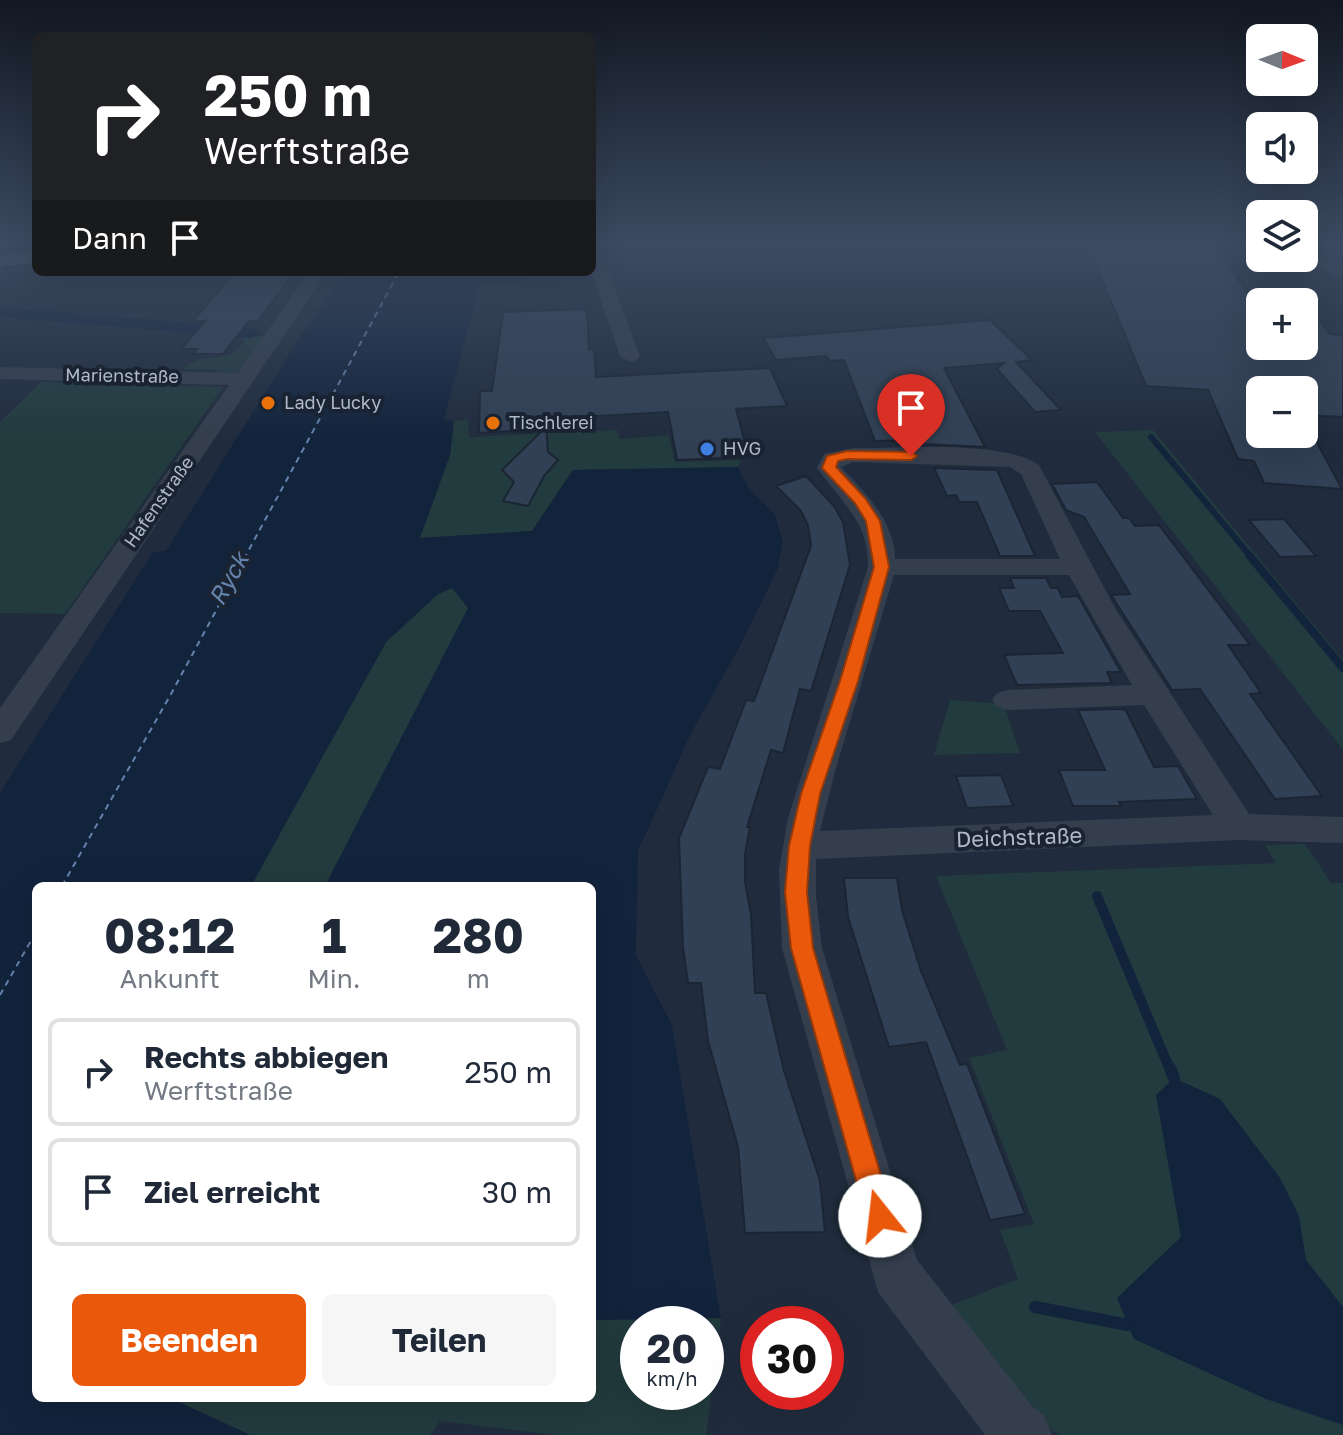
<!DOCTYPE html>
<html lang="de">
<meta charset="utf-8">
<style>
body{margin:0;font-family:"Golos Text",sans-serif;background:#f6f6f7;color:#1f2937;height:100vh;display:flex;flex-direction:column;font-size:30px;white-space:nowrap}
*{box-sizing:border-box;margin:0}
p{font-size:26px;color:#747a83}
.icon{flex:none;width:44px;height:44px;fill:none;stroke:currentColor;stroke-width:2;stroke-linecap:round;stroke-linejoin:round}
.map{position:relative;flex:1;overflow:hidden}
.drawer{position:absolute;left:32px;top:882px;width:564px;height:520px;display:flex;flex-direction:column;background:#fff;border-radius:12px;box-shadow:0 8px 32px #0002}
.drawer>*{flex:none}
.banner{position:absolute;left:32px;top:32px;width:564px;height:244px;border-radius:12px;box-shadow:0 8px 32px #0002;background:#202124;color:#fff;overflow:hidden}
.needle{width:52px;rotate:91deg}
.controls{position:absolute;left:1246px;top:24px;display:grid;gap:16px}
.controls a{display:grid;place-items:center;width:72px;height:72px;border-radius:12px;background:#fff;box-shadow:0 8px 32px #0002;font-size:40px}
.speed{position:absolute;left:620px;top:1306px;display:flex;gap:16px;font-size:40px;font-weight:700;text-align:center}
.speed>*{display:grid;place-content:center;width:104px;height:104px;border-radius:50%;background:#fff;box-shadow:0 8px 32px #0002;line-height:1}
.speed small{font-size:20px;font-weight:400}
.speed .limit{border:12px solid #d22;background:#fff;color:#111}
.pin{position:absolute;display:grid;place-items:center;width:68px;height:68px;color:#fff;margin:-82px -34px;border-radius:50% 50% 50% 0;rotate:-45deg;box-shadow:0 0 8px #0007}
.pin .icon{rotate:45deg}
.me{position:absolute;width:88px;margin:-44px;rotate:344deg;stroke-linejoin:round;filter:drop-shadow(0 0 6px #0008)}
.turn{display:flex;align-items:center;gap:28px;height:168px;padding:0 40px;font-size:36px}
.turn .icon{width:104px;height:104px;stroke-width:2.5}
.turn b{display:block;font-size:56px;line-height:68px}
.then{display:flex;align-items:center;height:76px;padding:0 40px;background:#0003;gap:16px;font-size:30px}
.eta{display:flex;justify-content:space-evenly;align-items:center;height:136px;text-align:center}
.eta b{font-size:48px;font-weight:700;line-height:56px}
.cta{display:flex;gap:16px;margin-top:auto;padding:16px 40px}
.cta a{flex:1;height:92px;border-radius:12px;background:#ea580c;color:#fff;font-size:32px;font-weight:700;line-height:92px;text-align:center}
.cta a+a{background:#f6f6f7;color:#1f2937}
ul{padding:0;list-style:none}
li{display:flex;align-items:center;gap:24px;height:108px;margin:0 16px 12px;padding:0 24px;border:4px solid #e0e1e3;border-radius:12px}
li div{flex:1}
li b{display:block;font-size:30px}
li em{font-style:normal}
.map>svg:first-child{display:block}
.green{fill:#223b3e;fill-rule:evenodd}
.water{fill:#12233c}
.pier{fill:#202c3d}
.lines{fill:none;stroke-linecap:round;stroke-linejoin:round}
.stream-far3{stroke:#12233c;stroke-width:6}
.stream-far2{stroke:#12233c;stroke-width:8}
.stream-far1{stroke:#12233c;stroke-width:10}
.stream{stroke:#12233c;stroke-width:12}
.canal{fill:#12233c;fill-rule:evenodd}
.ferry{stroke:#6483ac;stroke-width:2;stroke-dasharray:6 5;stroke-linecap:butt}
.building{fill:#314054;stroke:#1b2534;stroke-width:2}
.minor{fill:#343e4d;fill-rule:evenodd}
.major{fill:#515d6d;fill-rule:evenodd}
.rail-casing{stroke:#556275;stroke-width:5}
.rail{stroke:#192332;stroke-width:3;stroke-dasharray:10;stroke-linecap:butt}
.route{fill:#ea580c;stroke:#983908;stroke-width:2}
.food-dot{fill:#e8710a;stroke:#192332;stroke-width:3}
.shop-dot{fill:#3f7fe0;stroke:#192332;stroke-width:3}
.labels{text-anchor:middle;stroke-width:8;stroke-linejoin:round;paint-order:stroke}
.far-street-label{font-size:18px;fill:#afb9c9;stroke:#192332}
.far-poi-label{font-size:18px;fill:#afb9c9;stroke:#192332;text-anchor:start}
.street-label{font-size:22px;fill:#afb9c9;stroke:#192332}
.water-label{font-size:24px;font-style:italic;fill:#6483ac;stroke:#192332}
</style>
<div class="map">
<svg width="1343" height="1435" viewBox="0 0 1343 1435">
<rect width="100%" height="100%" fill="#202c3d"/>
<path class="green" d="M246,336H268L237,374L214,375L218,370L183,369C204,348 233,370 246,336Z
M41,382L223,387L65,614L0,613V422Z
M468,420L469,437L617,430L620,439L669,435L675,462L740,460L738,467L573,470L532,531L419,538L450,455L454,421Z
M1153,430L1343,660V750L1095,432Z
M453,588L469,608L325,886H251L386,642L438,594Z
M950,700L1004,704L1020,753L934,755Z
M1305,844L1331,883H1343V1435H1059L1032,1416L939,1310L1018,1279L1000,1230L1034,1224L969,1058L1007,1050L936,876L1276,863L1265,845Z
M721,1318L706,1435H557L440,1421L430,1435H250L170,1398H592V1320ZM638,1324H706V1392H638Z"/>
<path class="water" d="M345,272H484V276L527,275L526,280L479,286L444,420L454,421L450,455L420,538L532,531L573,470L738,467L749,489L775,514L783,542L778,568L754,621L690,735L639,850L636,955L672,1025L721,1318L592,1320V886H325L468,608L452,588L438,594L386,642L251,886H36V1398H170L250,1435H0V793L153,552L166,551L300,337Z
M1174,1078L1220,1099L1280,1178L1299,1216L1306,1260L1343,1307V1425L1266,1399L1134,1339L1117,1298L1181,1237L1156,1095Z"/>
<path class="pier" d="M750,483L778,512L787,543L782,570L757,623L712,704L778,568L783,542L775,514L749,489L746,484Z
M678,770L642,851L640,954L676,1024L725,1318H721L672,1025L636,955L638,850Z"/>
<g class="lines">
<path class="stream-far3" d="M1151,437L1251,557"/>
<path class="stream-far2" d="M1249,555L1343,668"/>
<path class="stream-far1" d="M1097,896L1170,1070"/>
<path class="stream" d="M1170,1068L1174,1078
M1035,1307L1128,1325"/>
<path class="canal" d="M0,307L252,328L260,333L252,338L0,317Z"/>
<path class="ferry" d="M62,886L171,694L399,272
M0,995L36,932"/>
</g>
<path class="building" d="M1086,241H1213L1253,301L1249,307L1260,308V346H1304V300L1330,334L1343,335V417L1304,415V390H1260V434L1314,437L1342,489L1264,483L1254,461L1238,459L1208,390L1146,386Z
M232,275H292L258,321H249L223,354H192L197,349H181L205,321H193Z
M587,309L589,349H594L596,377L770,368L787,406L736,409L749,457L677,460L668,412L546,419L548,452L558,460L544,476L528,506L503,501L514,482L502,470L544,429L479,433L480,391H492L503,312Z
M990,320L1032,360L1016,362L1061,410L1035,412L997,369L1004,363L944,368L985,447L923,444L921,440L875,441L844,360L830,361L826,356L776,360L763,338Z
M934,468L997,470L1035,556H1000L977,502H959L956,495L947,496Z
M806,476L834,506L843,522L850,565L811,691L800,689L783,753L771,750L747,827H750L745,854V882L751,914L755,993H766L784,1071L820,1181L825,1232L745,1233L738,1147L708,1041L701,983H688L683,947L679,838L708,767L720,769L746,700L754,701L811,546L808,525L801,511L776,486Z
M1097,482L1123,518H1129L1135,526L1159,525L1250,645H1228L1261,693L1250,694L1322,796L1275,799L1200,689L1172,690L1111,595L1130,594L1084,517L1066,510L1052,484Z
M1284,519L1316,556L1280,557L1249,520Z
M1010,578H1046L1051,588H1058L1062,597L1078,596L1121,672H1107L1112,683L1017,685L1004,655L1063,653L1040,611H1009L999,588H1014Z
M1125,709L1154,767L1178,766L1197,799L1119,802L1121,806H1073L1059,770H1105L1078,710Z
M1001,775L1013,806L967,808L956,776Z
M844,878H897L902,910L921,971L960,1065L967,1064L1025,1214L990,1220L926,1042L889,1047L848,917Z"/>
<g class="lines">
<path class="minor" d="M592,245L600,250L640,356L637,360L630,362L620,356L591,272Z
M1304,249L1343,266V278L1299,258H1304Z
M309,272H327L11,740L0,743V708L229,385L0,379V367L238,373Z
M853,448C903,449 999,439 1039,465L1115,608L1249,814L1343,817V843L1239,840L816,859V896L822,948L917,1260L1032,1406L1044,1415L1052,1435H985L878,1292L782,948L779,870L788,818L868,567C869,521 841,502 817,468L824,454ZM853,462L1010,467L1021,474L1060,559H895C895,522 865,492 841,467ZM894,575H1069L1132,685L1008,690L997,693L992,700L997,707L1008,710L1144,705L1213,815L820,831L836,768Z"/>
<path class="major" d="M36,251V263L0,266V254Z"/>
<g class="rail-casing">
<path id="rail" d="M1312,241L1343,254"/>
</g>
<use href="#rail" class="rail"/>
</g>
<linearGradient id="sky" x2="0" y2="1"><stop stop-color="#121822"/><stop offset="0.55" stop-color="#3c4b62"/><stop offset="1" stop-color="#3c4b62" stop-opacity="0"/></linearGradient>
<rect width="1343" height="442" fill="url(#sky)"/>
<path class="route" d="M847,451L911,452L917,456L911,460L847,459L838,461L836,467L865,498L880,521L889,567L858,681L820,794L810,846L807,892L813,948L893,1216L889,1226L880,1230L870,1226L866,1216L791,948L785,892L789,846L801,794L840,681L874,567L866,521L855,503L822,468L827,456Z"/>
<g class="food-dot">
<circle cx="268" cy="403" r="8"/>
<circle cx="493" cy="423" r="8"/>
</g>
<circle class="shop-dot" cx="707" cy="449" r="8"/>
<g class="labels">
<g class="far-street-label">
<text transform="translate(122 376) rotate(1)" y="6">Marienstraße</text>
<text transform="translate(159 502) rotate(-55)" y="6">Hafenstraße</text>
</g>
<g class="far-poi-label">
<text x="284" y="409">Lady Lucky</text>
<text x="509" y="429">Tischlerei</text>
<text x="723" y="455">HVG</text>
</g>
<g class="street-label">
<text transform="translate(1019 837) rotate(-2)" y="8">Deichstraße</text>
</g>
<g class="water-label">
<text transform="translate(229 579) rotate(-61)" y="8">Ryck</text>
</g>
</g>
</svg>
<div class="controls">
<a><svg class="needle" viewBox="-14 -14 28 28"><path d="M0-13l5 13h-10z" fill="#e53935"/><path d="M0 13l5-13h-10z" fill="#747a83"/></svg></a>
<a><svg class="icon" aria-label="sound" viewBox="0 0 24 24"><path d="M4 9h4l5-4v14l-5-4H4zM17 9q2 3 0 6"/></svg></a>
<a><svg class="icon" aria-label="layers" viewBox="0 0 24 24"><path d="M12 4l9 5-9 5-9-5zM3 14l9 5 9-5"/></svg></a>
<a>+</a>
<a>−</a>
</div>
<div class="speed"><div>20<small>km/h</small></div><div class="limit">30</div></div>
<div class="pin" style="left:911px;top:456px;background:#d93025"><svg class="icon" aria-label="arrive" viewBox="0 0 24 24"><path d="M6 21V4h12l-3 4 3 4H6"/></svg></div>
<svg class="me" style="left:880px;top:1216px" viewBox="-20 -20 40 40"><circle r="19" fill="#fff"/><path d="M0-13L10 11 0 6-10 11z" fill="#ea580c"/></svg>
<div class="banner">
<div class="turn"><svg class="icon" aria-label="right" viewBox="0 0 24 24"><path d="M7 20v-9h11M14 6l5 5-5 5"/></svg><div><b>250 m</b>Werftstraße</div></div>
<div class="then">Dann<svg class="icon" aria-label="arrive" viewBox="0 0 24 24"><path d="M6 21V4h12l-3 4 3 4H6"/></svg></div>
</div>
<section class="drawer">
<div class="eta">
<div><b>08:12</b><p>Ankunft</p></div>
<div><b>1</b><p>Min.</p></div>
<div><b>280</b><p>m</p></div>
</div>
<ul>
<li><svg class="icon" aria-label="right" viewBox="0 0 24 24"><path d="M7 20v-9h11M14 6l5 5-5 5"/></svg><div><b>Rechts abbiegen</b><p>Werftstraße</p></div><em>250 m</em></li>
<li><svg class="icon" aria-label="arrive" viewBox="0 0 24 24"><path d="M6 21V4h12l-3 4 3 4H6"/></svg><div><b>Ziel erreicht</b></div><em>30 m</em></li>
</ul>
<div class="cta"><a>Beenden</a><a>Teilen</a></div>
</section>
</div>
